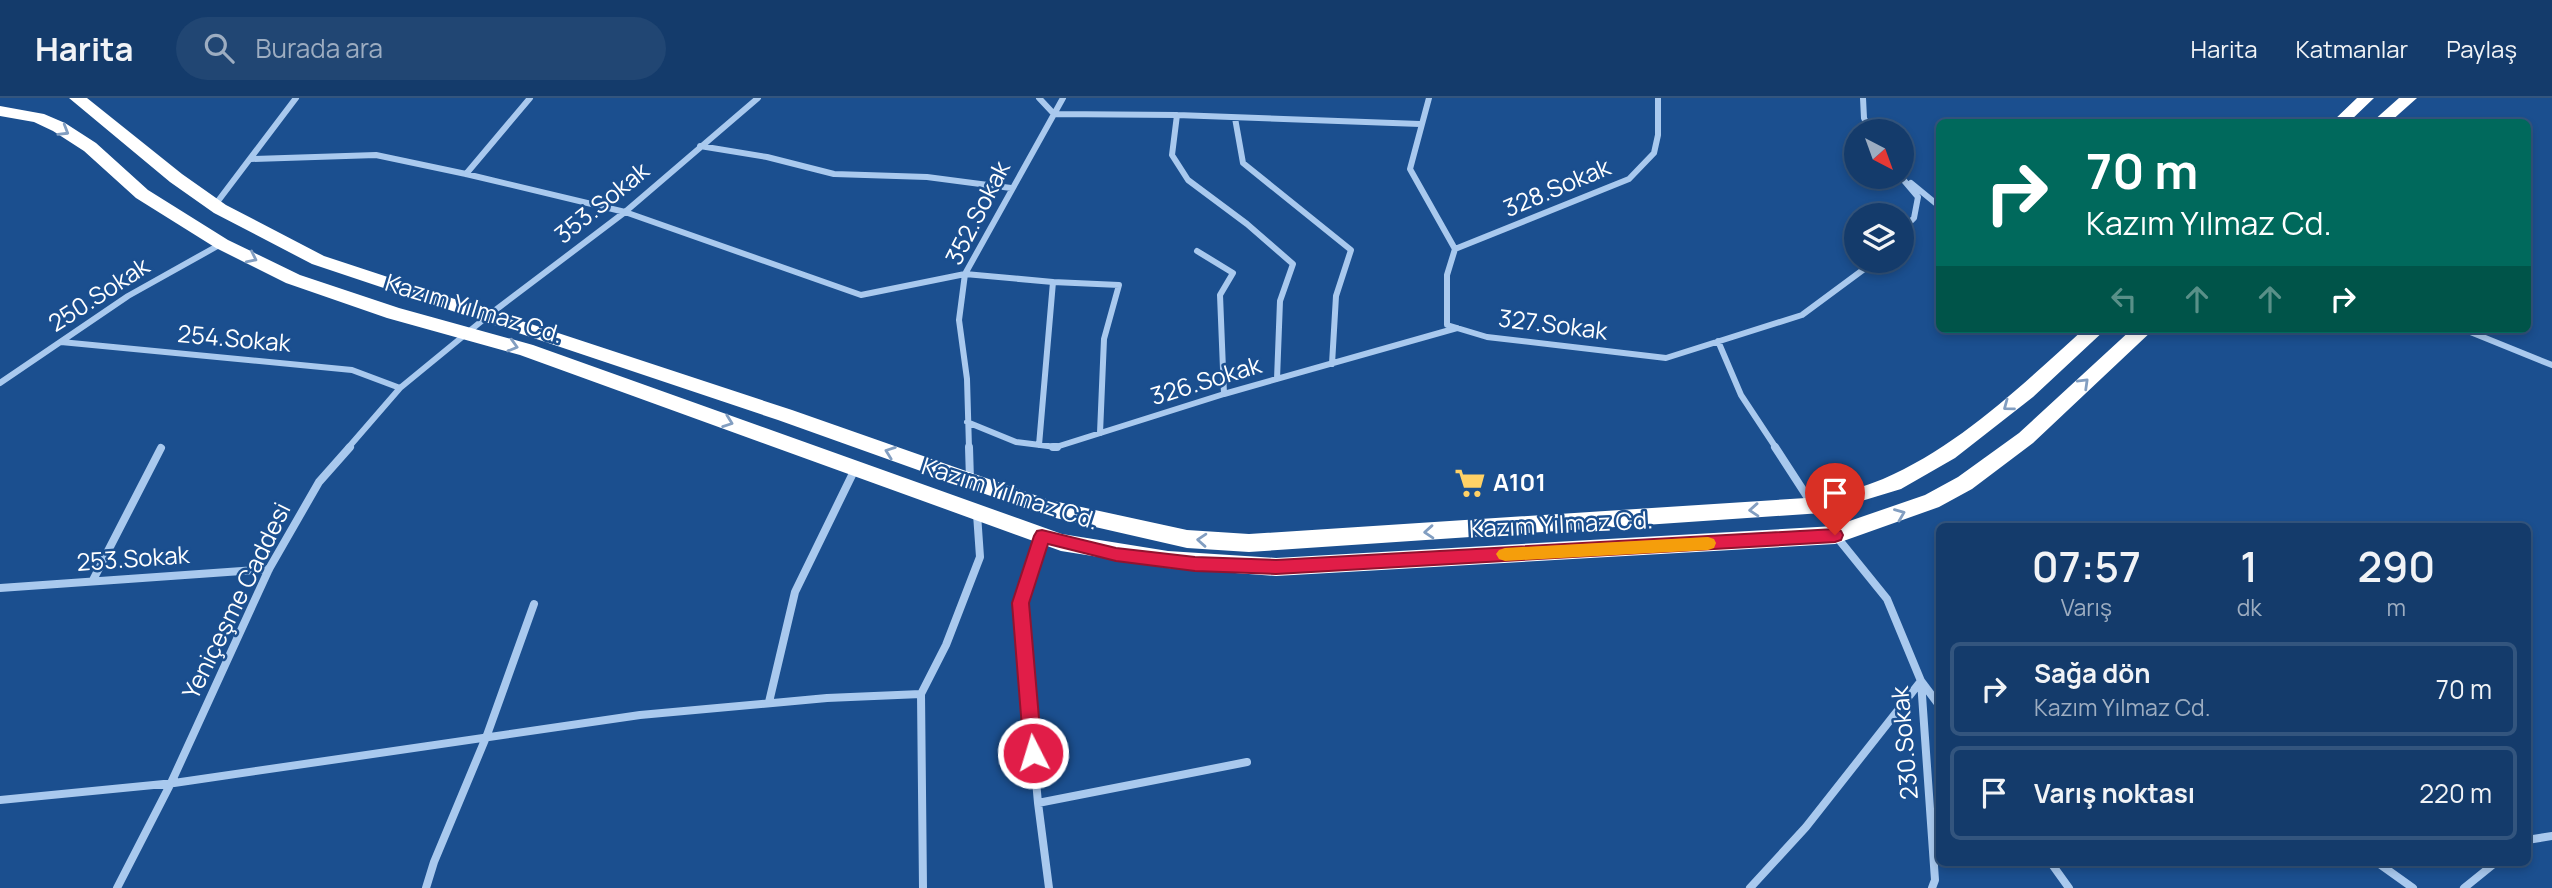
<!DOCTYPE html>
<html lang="tr">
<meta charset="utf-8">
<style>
body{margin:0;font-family:Manrope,sans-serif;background:#214673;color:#f1f3f6;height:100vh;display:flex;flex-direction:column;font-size:26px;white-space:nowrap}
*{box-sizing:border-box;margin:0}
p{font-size:23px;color:#9dadc1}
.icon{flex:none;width:38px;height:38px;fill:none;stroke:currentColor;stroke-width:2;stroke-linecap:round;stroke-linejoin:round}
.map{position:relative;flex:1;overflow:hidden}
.sheet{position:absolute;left:1936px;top:425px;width:595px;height:343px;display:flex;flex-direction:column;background:#143b6b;border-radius:10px;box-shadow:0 4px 10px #0003,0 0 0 2px #33557e}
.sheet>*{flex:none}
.top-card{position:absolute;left:1936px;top:21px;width:595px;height:214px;border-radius:10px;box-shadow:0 4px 10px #0003,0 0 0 2px #33557e;background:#00695c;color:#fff;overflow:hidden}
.needle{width:46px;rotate:139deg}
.buttons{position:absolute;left:1844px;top:21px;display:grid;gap:14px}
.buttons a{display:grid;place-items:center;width:70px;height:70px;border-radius:50%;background:#143b6b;box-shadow:0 4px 10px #0003,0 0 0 2px #33557e;font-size:35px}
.pin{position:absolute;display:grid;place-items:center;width:60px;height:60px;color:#fff;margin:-72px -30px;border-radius:50% 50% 50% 0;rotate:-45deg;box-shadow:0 0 7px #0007}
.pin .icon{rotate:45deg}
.me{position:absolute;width:77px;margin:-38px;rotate:355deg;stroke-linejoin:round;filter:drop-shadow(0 0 5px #0008)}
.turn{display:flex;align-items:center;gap:24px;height:147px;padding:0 35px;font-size:32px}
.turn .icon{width:91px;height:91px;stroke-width:2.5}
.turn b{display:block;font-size:49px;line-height:60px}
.lanes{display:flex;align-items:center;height:66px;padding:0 35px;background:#0003;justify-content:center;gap:35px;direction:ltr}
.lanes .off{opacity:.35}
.eta{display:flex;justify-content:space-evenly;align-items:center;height:119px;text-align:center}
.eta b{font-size:42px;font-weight:600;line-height:49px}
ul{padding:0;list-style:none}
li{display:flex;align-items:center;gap:21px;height:94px;margin:0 14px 10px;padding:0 21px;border:4px solid #33557e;border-radius:10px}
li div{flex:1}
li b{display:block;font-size:26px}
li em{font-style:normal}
header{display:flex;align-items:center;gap:42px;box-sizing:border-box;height:98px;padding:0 35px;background:#143b6b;border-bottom:2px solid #33557e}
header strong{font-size:33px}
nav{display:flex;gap:38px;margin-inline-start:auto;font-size:24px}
.search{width:490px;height:63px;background:#214673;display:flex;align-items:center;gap:18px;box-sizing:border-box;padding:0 24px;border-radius:38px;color:#9dadc1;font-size:26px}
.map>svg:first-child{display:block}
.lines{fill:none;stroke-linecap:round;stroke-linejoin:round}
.street-far1{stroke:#a9c9ee;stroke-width:6}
.street{stroke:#a9c9ee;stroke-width:8}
.highway{fill:#fff;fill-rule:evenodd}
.oneway{stroke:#829ec1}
.route{fill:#e11d48;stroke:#92132f;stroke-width:2}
.slow{fill:#f59e0b}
.labels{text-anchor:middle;stroke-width:5;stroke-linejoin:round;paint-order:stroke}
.street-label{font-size:24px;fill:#fff;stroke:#1b4f8f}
.poi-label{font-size:24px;font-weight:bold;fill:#fff;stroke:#1b4f8f;text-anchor:start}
</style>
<header>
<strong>Harita</strong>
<div class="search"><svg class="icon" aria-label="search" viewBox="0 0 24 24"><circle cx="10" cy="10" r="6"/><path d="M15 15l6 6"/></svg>Burada ara</div>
<nav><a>Harita</a><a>Katmanlar</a><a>Paylaş</a></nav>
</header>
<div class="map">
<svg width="2552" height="790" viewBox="0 0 2552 790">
<rect width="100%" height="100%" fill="#1b4f8f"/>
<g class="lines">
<path class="street-far1" d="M1039,0L1054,16L1177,17L1420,26
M1429,0L1410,71L1455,151L1447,177V227L1487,239L1666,260L1802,217L1875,163
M1863,0L1864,20L1870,33
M1177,17L1172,57L1188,82L1247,126L1293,166L1280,203L1277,281
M1235,20L1243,65L1351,152L1336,198L1332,266
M700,48L767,59L834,76L927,79L1011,90
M251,61L376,57L466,76L625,114L861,197L965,176L1053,184L1039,347
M466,76L530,0
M1901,79L1918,99L1914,120L1902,132
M1911,85L1939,108
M215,107L296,0
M1455,151L1629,81L1654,55L1658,37V0
M1197,153L1233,175L1220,197L1224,296
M1053,184L1119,187L1104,241L1100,335
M2463,231L2552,267
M1718,243L1741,297L1776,350
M61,244L352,272L400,290
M0,285L128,198L221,146
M967,324L1016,344L1056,349L1224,296L1457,230
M348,350L400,290L489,217L625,114L758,0
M969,350L967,281L959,222L965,176L1063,0"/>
<path class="street" d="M969,349L970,382
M1053,349H1057
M1775,349L1812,406
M1836,438L1887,501L1921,583L1935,782L1932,790
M1042,439L1020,505L1038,705L1049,790
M93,482L161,350
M0,490L269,471
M769,604L795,494L855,371
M0,702L174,685L640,617L827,600L921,596
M1038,705L1247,664
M2527,742L2552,738
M2051,765L2069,790
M2378,765L2413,790
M117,790L171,685L269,471L319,384L350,349
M426,790L434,764L487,637L534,506
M923,790L921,596L946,547L980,459L977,416
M1750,790L1806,729L1921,583L1939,607
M2464,790L2495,765"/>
<path class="highway" d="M69,0H87L182,76L226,107L324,158L792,312L1049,402L1187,432L1249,436L1822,399C1843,394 1864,389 1883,381C1960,348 2023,286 2084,231H2106L2033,299L1955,360L1901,391L1822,415L1249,454L1187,450L1047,418L778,322L312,166L214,115L170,84Z
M2357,0H2374L2349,24H2332Z
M2399,0H2417L2390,24H2372Z
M0,8L44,16L65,25L96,45L148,92L228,142L300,177L399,210L533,247L1062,436L1168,453L1276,460L1835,428L1925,397L1958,379L2019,335L2132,231H2154L2033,345L1972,391L1939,409L1835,446L1276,478L1168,470L1061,453L520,257L387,220L286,185L216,150L136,100L84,53L53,33L34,24L0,18Z"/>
</g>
<defs><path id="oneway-chevron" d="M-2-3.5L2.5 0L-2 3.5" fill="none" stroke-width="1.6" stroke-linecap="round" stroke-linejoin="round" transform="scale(1.75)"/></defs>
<g class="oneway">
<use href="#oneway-chevron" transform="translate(64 33) rotate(31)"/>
<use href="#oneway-chevron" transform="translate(252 160) rotate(26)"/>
<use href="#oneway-chevron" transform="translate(513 248) rotate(16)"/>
<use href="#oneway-chevron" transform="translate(2084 285) rotate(-44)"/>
<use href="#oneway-chevron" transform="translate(2008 308) rotate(143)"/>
<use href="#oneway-chevron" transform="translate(728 324) rotate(20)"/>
<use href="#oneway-chevron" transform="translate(890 354) rotate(-160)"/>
<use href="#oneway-chevron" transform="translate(1754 412) rotate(176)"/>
<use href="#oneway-chevron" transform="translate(1900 416) rotate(-22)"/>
<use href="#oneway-chevron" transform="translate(1429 434) rotate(176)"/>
<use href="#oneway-chevron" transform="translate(1202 442) rotate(-176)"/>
</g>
<path class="route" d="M1835,431L1841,433L1843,437L1841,442L1835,444L1276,476L1195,473L1116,463L1048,446L1029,505L1042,655L1040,661L1033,663L1027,661L1024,655L1012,505L1034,438L1037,433L1042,432L1116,450L1195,459L1276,462Z"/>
<path class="slow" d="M1708,439L1714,441L1716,445L1714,450L1708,452L1505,463L1499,461L1496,456L1499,452L1505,450Z"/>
<defs>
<g id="supermarket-bare" transform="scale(2.415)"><path d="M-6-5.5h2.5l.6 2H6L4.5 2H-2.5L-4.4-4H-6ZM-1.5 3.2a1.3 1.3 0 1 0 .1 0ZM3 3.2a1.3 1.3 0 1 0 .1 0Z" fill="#ffd166" stroke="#1b4f8f" stroke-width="2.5" paint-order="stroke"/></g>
</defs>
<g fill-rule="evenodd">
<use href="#supermarket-bare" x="1470" y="385"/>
</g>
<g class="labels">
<g class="street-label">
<text transform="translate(1557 90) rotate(-23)" y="8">328.Sokak</text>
<text transform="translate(602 105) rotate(-39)" y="8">353.Sokak</text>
<text transform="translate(978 115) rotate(-63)" y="8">352.Sokak</text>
<text transform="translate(99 197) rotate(-33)" y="8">250.Sokak</text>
<text transform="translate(474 211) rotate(17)" y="8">Kazım Yılmaz Cd.</text>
<text transform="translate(1553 227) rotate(7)" y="8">327.Sokak</text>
<text transform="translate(234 241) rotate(5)" y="8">254.Sokak</text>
<text transform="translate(1206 283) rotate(-17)" y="8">326.Sokak</text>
<text transform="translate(1010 396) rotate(18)" y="8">Kazım Yılmaz Cd.</text>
<text transform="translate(1561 427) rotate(-3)" y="8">Kazım Yılmaz Cd.</text>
<text transform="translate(133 461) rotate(-4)" y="8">253.Sokak</text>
<text transform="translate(237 503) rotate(-64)" y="8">Yeniçeşme Caddesi</text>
<text transform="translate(1905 645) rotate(-95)" y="8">230.Sokak</text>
</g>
<g class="poi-label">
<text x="1493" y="393">A101</text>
</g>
</g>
</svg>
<div class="buttons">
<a><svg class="needle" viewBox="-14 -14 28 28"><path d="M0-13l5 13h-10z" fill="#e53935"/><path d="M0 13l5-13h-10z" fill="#9dadc1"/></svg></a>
<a><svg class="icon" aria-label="layers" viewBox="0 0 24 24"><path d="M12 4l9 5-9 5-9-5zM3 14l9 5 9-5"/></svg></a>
</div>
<div class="pin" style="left:1835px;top:437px;background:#d93025"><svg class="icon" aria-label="arrive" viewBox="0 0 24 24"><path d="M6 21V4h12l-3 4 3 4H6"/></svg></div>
<svg class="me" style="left:1033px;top:655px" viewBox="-20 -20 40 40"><circle r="17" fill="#e11d48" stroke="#fff" stroke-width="3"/><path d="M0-11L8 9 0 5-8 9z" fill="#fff"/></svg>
<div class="top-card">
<div class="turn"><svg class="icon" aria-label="right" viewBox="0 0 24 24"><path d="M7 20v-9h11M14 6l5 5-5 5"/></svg><div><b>70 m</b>Kazım Yılmaz Cd.</div></div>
<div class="lanes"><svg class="icon off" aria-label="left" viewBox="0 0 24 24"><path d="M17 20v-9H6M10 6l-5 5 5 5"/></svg><svg class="icon off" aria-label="ahead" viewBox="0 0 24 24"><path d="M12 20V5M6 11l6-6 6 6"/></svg><svg class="icon off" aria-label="ahead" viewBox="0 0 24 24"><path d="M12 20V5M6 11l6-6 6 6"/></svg><svg class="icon" aria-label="right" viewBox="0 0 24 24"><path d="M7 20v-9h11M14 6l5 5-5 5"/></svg></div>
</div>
<section class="sheet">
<div class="eta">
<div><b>07:57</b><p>Varış</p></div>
<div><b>1</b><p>dk</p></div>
<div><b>290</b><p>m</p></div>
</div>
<ul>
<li><svg class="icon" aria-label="right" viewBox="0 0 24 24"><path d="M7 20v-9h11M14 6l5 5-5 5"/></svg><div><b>Sağa dön</b><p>Kazım Yılmaz Cd.</p></div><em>70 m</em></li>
<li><svg class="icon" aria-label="arrive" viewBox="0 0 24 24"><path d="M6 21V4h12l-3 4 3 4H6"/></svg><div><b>Varış noktası</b></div><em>220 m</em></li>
</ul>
</section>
</div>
